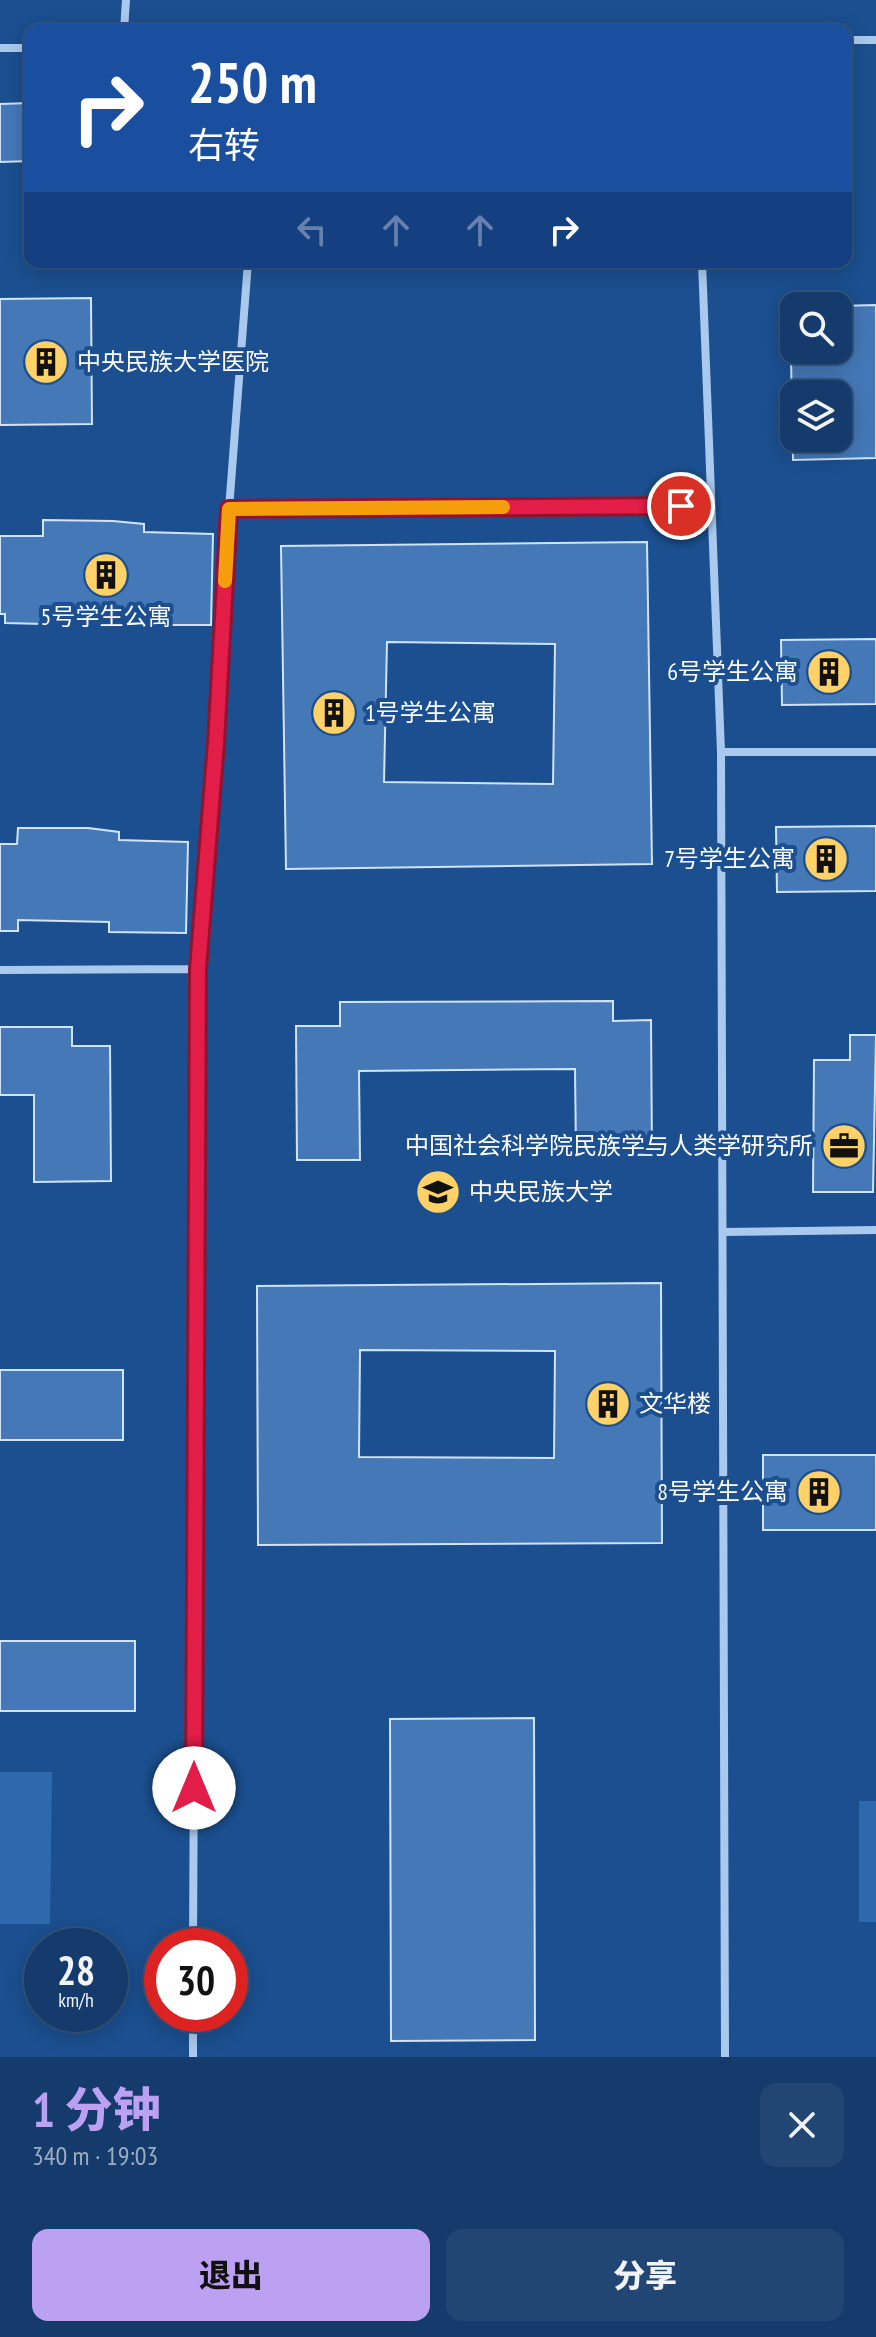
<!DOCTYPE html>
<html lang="zh">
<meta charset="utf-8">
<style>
body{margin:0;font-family:"PT Sans Narrow","Noto Sans SC",sans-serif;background:#214673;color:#f1f3f6;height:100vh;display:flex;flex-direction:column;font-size:30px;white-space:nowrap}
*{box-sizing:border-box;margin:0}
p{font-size:26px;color:#9dadc1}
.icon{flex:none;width:44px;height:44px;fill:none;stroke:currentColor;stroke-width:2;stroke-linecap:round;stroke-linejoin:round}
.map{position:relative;height:2057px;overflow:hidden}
.side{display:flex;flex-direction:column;background:#143b6b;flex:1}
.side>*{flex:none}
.top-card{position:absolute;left:24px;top:24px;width:828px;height:244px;border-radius:16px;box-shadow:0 4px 20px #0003,0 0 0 2px #33557e;background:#1a4fa0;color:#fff;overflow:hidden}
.tools{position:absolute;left:780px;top:292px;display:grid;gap:16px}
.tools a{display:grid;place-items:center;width:72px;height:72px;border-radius:16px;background:#143b6b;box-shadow:0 4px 20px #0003,0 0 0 2px #33557e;font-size:40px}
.speed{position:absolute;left:24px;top:1928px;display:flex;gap:16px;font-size:40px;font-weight:700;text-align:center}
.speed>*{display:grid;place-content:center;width:104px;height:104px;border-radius:50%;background:#143b6b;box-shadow:0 4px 20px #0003,0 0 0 2px #33557e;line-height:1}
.speed small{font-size:20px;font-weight:400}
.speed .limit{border:12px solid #d22;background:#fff;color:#111}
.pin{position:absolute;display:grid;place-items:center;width:68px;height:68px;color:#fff;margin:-34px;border:4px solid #fff;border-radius:50%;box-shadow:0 2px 8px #0007}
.me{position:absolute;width:88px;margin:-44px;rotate:0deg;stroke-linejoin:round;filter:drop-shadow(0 0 6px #0008)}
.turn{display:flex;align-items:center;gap:28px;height:168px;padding:0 32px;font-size:36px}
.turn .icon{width:104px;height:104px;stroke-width:2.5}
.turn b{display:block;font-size:56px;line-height:68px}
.lanes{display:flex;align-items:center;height:76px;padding:0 32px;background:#0003;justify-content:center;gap:40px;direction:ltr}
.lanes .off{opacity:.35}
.round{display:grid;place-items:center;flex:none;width:84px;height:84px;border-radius:16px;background:#214673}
.summary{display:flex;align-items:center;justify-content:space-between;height:136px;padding:0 32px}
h1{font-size:48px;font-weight:800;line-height:60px;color:#bca0f2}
.action{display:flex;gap:16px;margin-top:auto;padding:16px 32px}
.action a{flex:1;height:92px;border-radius:16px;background:#bca0f2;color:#111;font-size:32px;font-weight:800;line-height:92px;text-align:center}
.action a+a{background:#214673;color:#f1f3f6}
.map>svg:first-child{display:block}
.green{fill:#2e69ad}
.building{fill:#4478b7;stroke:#cfe3fa;stroke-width:2;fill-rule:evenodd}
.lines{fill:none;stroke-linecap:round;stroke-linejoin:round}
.street{stroke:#a9c9ee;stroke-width:8}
.route-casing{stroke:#92132f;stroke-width:20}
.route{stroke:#e11d48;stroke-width:14}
.slow{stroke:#f59e0b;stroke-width:14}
.labels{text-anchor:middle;stroke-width:8;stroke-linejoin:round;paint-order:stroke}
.poi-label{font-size:24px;fill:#fff;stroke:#1b4f8f;text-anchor:start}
</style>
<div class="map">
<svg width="876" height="2057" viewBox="0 0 876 2057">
<rect width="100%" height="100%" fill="#1b4f8f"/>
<path class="green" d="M0,1772H52L50,1924H0Z
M859,1801H876V1922H859Z"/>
<path class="building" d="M30,103V161L0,162V104Z
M91,298L92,424L0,425V299Z
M876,305V458L793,460L790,307H794V350H838V306ZM794,394H838V438H794Z
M43,520L113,521L144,524V532L213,534L211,625H134V615L43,613V624L5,623V614H0V536H43Z
M647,542L652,864L286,869L281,546ZM387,642L555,644L553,784L384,782Z
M876,639V704L782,705L781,640Z
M876,826V891L777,892L776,827Z
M18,828H88L119,832V840L188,842L186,933L109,932V922L18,920V931H0V844H17Z
M613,1001V1021L651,1020L652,1155H576L575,1069L359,1071L360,1160H297L296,1026H340V1002Z
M0,1027H72V1046H110L111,1181L34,1182V1095H0Z
M850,1035H876L873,1192H813L814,1060H850Z
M661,1283L662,1543L258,1545L257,1286ZM360,1350L555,1351L554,1458L359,1457Z
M0,1370H123V1440H0Z
M763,1455H876V1530H763Z
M0,1641H135V1711H0Z
M534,1718L535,2040L391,2041L390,1719Z"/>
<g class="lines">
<path class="street" d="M124,30L126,0
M846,40H876
M0,48H30
M702,262L721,752L725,2057
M229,509L711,506
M721,752H876
M0,970L198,969
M723,1232L876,1230
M193,1946L198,969L216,743L229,509L248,262
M193,2057V2014"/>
</g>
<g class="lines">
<g class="route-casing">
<path id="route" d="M194,1788L198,969L216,743L229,509L681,506"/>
</g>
<use href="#route" class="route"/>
<path class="slow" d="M225,581L229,509L503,507"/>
</g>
<defs>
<g id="building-disc" transform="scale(2.3)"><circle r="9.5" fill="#ffd166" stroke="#1b4f8f"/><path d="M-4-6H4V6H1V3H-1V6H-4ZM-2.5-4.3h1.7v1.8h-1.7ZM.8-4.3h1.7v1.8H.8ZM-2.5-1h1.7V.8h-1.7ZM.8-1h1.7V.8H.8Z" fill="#111"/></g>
<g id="office-disc" transform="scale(2.3)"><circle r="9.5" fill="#ffd166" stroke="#1b4f8f"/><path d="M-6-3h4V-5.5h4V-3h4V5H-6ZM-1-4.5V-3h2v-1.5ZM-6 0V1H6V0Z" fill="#111"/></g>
<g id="university-disc" transform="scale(2.3)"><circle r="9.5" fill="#ffd166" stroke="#1b4f8f"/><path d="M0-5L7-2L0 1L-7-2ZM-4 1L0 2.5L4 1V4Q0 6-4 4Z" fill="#111"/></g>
</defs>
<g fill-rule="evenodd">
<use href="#building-disc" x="46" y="362"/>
<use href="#building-disc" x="106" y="575"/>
<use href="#building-disc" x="829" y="672"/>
<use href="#building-disc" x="334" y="713"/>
<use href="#building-disc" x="826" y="859"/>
<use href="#office-disc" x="844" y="1146"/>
<use href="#university-disc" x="438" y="1192"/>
<use href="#building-disc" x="608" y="1404"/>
<use href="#building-disc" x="819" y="1492"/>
</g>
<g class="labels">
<g class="poi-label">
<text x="77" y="370">中央民族大学医院</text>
<text x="106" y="625" text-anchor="middle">5号学生公寓</text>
<text x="798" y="680" text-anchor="end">6号学生公寓</text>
<text x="365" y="721">1号学生公寓</text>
<text x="795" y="867" text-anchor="end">7号学生公寓</text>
<text x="813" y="1154" text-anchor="end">中国社会科学院民族学与人类学研究所</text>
<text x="469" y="1200">中央民族大学</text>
<text x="639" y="1412">文华楼</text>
<text x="788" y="1500" text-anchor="end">8号学生公寓</text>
</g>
</g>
</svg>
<div class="tools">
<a><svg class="icon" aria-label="search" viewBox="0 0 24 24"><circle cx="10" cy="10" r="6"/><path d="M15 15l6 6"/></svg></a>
<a><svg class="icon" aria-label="layers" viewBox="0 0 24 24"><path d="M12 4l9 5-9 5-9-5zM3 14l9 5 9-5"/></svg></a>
</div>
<div class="speed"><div>28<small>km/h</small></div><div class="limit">30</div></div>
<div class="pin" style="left:681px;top:506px;background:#d93025"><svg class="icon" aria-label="arrive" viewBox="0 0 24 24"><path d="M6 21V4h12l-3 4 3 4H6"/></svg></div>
<svg class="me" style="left:194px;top:1788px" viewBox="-20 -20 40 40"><circle r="19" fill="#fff"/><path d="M0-13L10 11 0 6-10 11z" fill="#e11d48"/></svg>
<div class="top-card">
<div class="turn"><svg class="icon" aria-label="right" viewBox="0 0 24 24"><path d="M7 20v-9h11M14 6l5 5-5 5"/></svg><div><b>250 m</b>右转</div></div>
<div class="lanes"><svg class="icon off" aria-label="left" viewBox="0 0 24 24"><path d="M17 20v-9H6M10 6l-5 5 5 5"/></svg><svg class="icon off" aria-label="ahead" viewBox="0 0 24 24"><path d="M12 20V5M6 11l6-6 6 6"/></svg><svg class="icon off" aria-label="ahead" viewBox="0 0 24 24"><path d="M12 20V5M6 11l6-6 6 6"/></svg><svg class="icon" aria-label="right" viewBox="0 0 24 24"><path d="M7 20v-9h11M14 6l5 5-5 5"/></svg></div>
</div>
</div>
<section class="side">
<div class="summary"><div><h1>1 分钟</h1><p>340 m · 19:03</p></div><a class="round"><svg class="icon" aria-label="close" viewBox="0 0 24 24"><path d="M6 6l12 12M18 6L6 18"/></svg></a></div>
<div class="action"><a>退出</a><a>分享</a></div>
</section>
